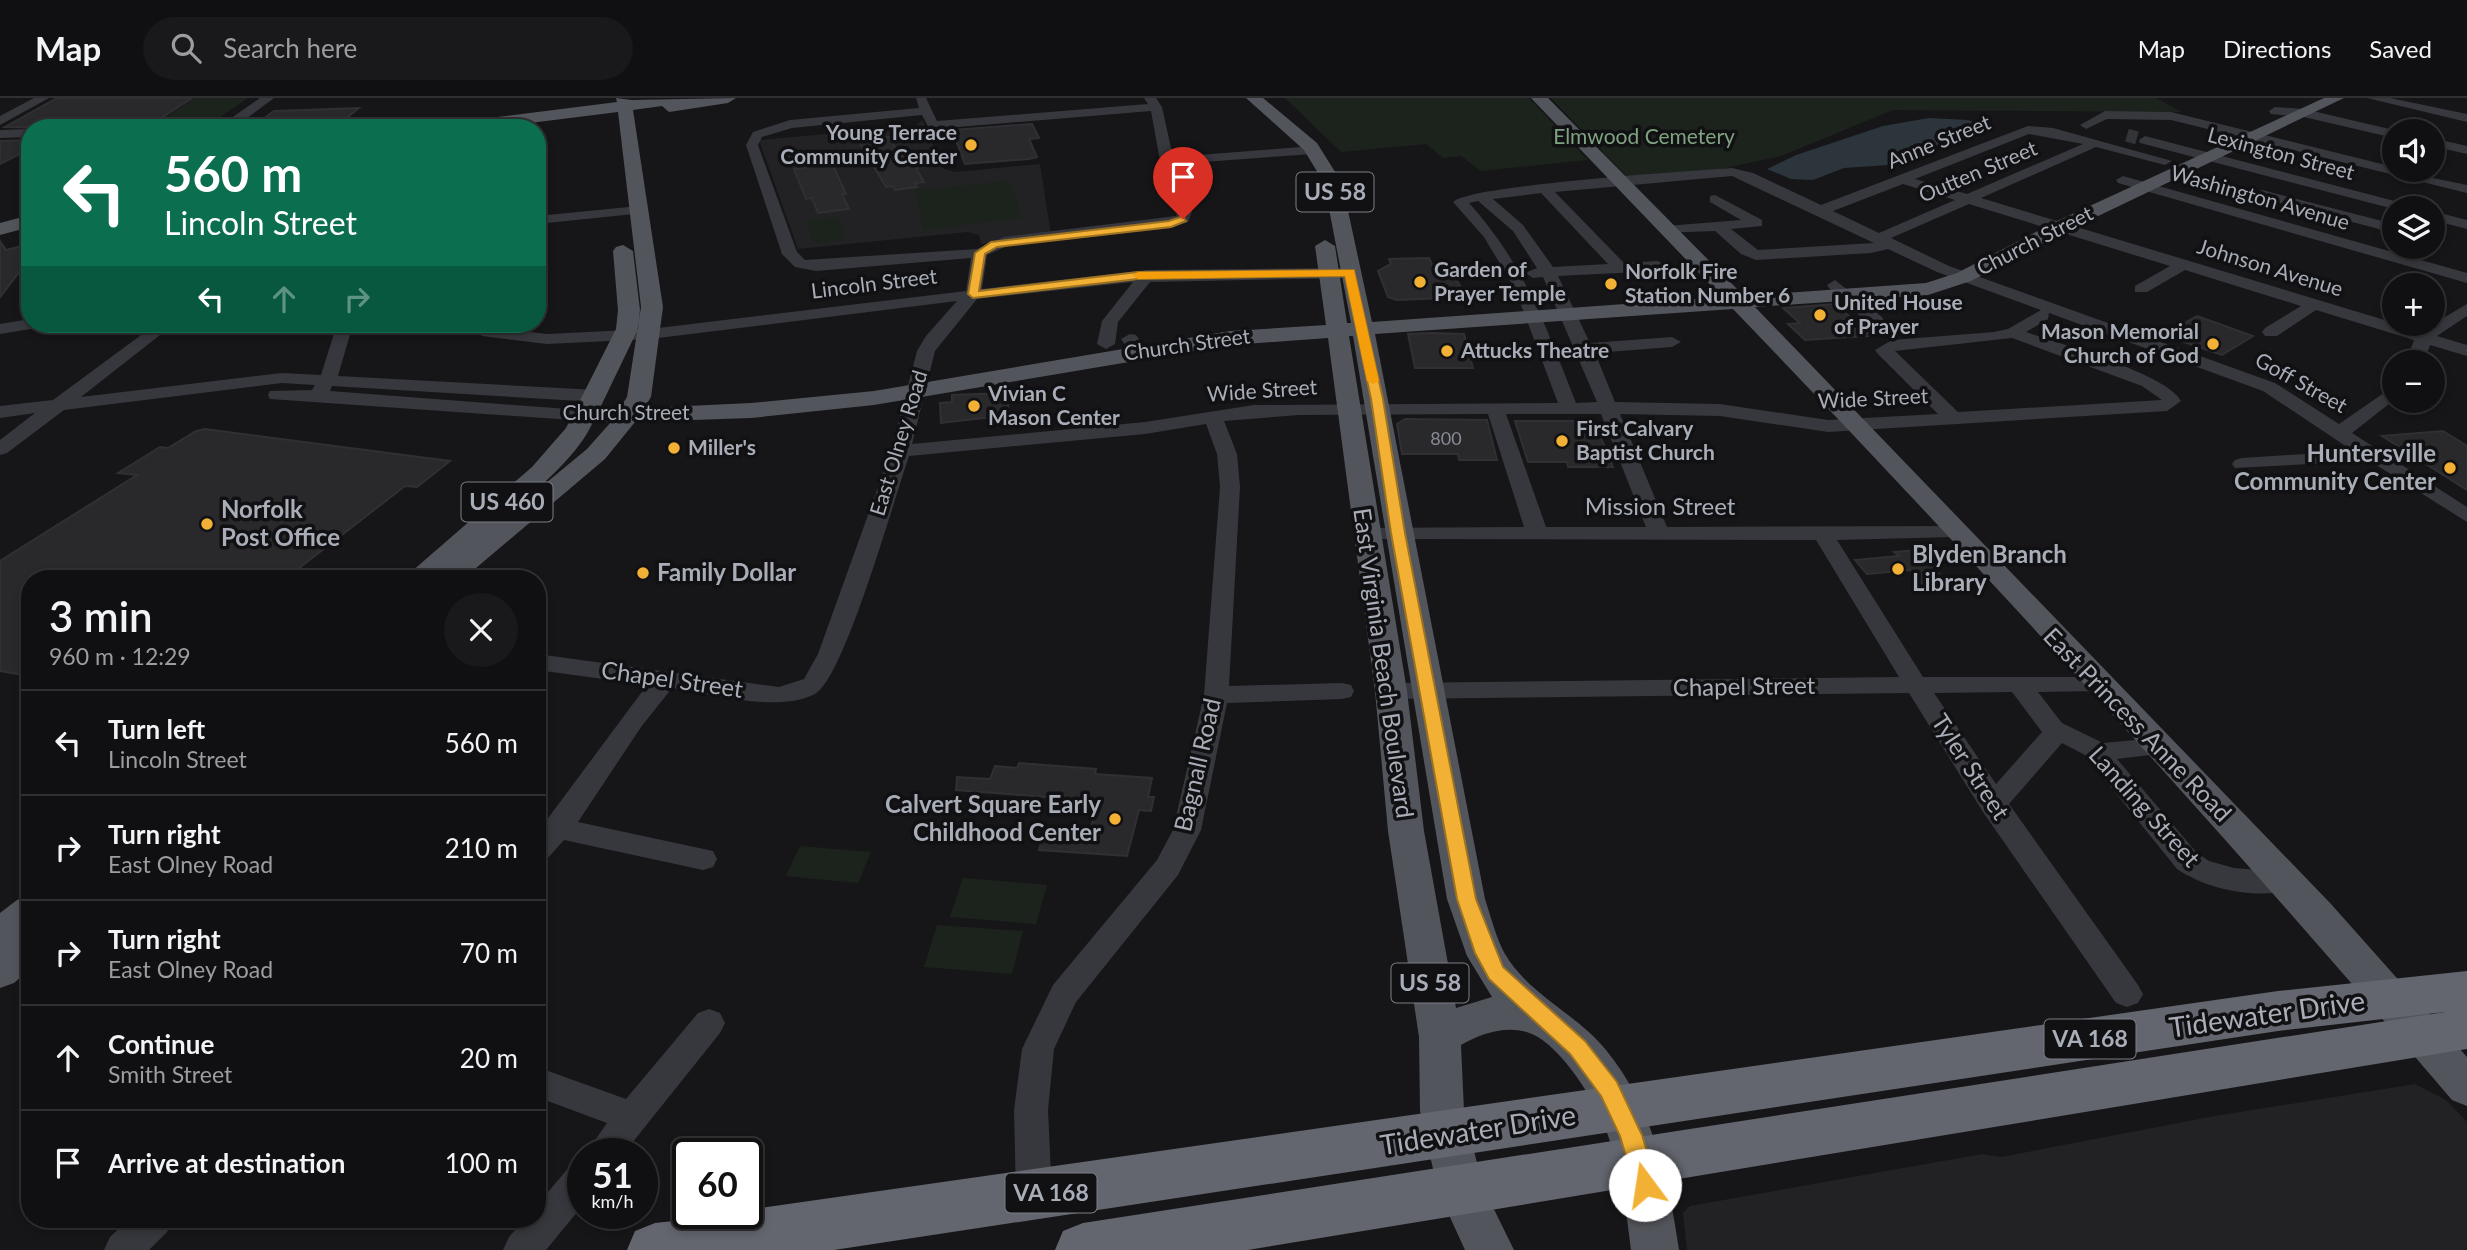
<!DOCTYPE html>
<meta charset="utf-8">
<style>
body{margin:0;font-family:Lato,sans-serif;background:#19191b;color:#f1f3f6;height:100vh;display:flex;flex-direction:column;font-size:26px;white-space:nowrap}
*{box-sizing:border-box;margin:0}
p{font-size:23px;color:#9c9d9f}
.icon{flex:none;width:38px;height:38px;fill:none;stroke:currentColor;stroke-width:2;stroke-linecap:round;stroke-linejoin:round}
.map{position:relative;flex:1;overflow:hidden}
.drawer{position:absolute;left:21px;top:472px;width:525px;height:658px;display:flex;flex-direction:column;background:#101012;border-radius:28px;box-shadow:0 4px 10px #0003,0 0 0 2px #303032}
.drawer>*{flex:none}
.banner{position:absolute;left:21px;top:21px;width:525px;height:214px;border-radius:28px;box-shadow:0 4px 10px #0003,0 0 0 2px #303032;background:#0b6e4f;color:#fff;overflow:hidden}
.fabs{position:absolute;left:2382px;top:21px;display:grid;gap:14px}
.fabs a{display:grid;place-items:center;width:63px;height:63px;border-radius:50%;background:#101012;box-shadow:0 4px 10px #0003,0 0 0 2px #303032;font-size:35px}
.speed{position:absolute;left:567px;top:1040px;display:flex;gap:14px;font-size:35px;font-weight:700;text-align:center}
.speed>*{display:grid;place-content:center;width:91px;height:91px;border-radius:50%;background:#101012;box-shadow:0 4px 10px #0003,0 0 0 2px #303032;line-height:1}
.speed small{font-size:18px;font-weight:400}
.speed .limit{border:4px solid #111;border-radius:10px;background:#fff;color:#111}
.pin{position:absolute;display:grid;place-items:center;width:60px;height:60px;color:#fff;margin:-72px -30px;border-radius:50% 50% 50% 0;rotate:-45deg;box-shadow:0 0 7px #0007}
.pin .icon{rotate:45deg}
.me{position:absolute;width:77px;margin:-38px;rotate:346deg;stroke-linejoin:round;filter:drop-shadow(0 0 5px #0008)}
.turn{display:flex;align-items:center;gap:24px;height:147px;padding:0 28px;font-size:32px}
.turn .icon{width:91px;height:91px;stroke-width:2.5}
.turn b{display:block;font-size:49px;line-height:60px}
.lanes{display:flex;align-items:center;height:66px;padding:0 28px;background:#0003;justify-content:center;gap:35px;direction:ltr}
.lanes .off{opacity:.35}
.round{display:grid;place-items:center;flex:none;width:74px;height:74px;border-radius:37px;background:#19191b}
.overview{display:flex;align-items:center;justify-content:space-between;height:119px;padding:0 28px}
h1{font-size:42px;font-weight:600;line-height:52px}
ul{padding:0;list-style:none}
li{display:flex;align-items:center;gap:21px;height:105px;padding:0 28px;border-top:2px solid #303032}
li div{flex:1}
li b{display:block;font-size:26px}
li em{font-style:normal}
header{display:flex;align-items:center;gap:42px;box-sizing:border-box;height:98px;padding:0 35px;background:#101012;border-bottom:2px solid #303032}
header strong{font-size:33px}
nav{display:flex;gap:38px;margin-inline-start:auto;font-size:24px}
.search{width:490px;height:63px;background:#19191b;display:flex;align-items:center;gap:18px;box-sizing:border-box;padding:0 24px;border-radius:38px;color:#9c9d9f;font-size:26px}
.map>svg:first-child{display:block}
.built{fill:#222225}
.green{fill:#1c231d}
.water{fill:#2c353c}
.building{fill:#29292c;stroke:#303034;stroke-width:2}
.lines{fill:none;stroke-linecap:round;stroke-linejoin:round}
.minor-tunnel{stroke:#333438;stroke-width:13;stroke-dasharray:13 7;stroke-linecap:butt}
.minor{fill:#37383d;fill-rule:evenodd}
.major{fill:#53555c;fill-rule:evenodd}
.highway{fill:#63666e;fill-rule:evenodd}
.route{fill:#f2b134;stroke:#9d7322;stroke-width:2}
.slow{fill:#f59e0b}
.poi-dot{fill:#f2b134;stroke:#111113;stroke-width:2.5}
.labels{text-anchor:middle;stroke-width:7;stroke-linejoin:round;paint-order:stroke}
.far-number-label{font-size:18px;fill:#888b94}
.far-poi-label{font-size:21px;font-weight:bold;fill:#a8adb8;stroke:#111113;text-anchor:start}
.far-park-label{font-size:21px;fill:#7fa381;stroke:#111113}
.far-street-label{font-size:21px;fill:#a8adb8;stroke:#111113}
.shield{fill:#111113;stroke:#7b7e86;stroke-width:2}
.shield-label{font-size:23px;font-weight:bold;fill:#a8adb8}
.poi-label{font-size:24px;font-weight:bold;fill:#a8adb8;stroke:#111113;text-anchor:start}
.street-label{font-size:24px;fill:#a8adb8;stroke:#111113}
.near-street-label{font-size:28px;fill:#a8adb8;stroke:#111113}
</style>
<header>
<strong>Map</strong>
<div class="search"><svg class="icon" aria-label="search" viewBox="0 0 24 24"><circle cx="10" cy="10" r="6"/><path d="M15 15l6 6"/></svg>Search here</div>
<nav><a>Map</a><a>Directions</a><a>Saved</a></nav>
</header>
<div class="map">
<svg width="2467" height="1152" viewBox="0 0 2467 1152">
<rect width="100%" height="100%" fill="#161618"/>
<path class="built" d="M922,22L944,71L956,74L1040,66L1051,136L981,146L979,137L968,134L798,151L759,42L916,28Z
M2415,986L2446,1002L2467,1024V1152H1687L1683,1115L1690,1108L1982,1056L2001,1059L2215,1018Z"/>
<path class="green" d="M195,0H248L217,21L159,24Z
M1285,0H1529L1588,62L1481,73L1461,58L1443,60L1426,46L1341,54Z
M1551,0H2156L2182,14L1893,12L1781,58L1716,72L1629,81Z
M1010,83L1022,120L923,132L915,92Z
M837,119L847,141L814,146L805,123Z
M800,748L871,754L858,785L786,778Z
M963,780L1047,787L1036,826L950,819Z
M937,827L1023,833L1012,876L924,869Z"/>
<path class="water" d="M1929,20L1968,22L1986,28L1964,40L1911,54L1888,67L1844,70L1813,82L1791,81L1767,71L1796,57L1883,28Z"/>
<path class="building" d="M57,0H192L157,23L76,26L69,30L5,29Z
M359,10L334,30H251L274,13Z
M1032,26L1039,40L1029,41L1037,59L1029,61L965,66L954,37L953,32Z
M889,39L900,58L920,56L928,69L916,70L924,84L915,85L917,89L895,92L893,88L886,89L858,42Z
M30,42V51L0,66V43Z
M829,59L846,96H842L849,111L818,115L812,100L806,101L794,71L808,69L805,62Z
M0,143L6,152L30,146V157L22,166L23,169L0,199Z
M1429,160L1433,168L1451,171L1466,199L1397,202L1388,199L1378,173L1391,166L1389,161Z
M1835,206L1869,235H1865L1868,238L1805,242L1788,226L1800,225L1783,210Z
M2197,218L2253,238L2222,257L2163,237Z
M1431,235L1464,236L1473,270H1415L1408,236Z
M1007,295L1009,317L941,325L940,305L952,304V297Z
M1405,321L1487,322L1497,362H1459L1458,356H1402L1397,326Z
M1515,323H1594L1613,369H1568L1567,364H1528Z
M205,331L450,363L417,389L405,388L285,481H30V578L0,573V463L137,377L118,375L160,349L168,350L196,333Z
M2443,333L2467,348V392L2382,338Z
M1917,452L1951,489L1927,491L1910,472L1867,476L1855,462L1899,458L1894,454Z
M1019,665L1096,671L1095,676L1152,680L1148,699H1154L1151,713L1139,712L1127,758L1039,752L1045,730L1090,733L1098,703L956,692L957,679L990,681L995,668L1017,670Z"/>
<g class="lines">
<path class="minor-tunnel" d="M2127,37L2137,40"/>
<path class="minor" d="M34,0H49L0,27V18Z
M260,0H274L234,30H156L162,26L227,23Z
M916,0H926L937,23L1148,6L1144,0H1156L1162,9L1173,59L1313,48L1320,52L1313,56L1175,66L1192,114L1188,124L1171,130L1007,148L987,157L982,191L1147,172L1350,170L1358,175L1350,180L1150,184L1118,224L1115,246L1106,251L1097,246L1102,223L1133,184L977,201L935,253L912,346L1145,324L1254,307L1558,305L1515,191L1484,139L1453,104C1470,87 1692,73 1732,70L1753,75L1821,107L2028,28L2053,30L2172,63L2165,67L2096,49L1981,100L2421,233L2467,206V218L2437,238L2467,247V258L2430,247L2424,264H2406L2414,242L2316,212L2277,238H2265L2262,234L2265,230L2301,208L2185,172L2147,194H2135V188L2170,168L1969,106L1891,140L1949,168L2275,285L2339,326L2394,288V302L2352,335L2467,409V424L2370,363L2235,370L2232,366L2235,362L2242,360L2353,353L2263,293L2049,215L2048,221L2026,234C2059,246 2167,276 2181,303L2167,313L1828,334L1720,318L1620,316L1667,429L1962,428L1965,433L1954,439L1837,442L1923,579H2106L2109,585L2106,591L2097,593L2038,594L2062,625L2103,645L2157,640L2166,643L2170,649L2166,655L2117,661L2197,755L2209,763L2234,770L2295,775L2300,783L2295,791C2258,802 2208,792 2177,771L2085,657L2062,645L2009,706L2138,887L2143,896L2138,905L2127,909L2116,905L1983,714L1909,595L1391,601L1382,599L1379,593L1382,587L1391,585L1899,579L1816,442L1366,441L1355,435L1358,430L1524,429L1488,316L1299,317L1224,323L1237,356L1240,389L1229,588L1342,585L1351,587L1354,593L1351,599L1342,601L1227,605L1201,732L1178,777L1076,904L1054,951L1048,1012L1052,1097L1047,1109L1034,1114L1021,1109L1016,1097L1014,1012L1022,951L1053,887L1157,762L1173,732L1204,597L1220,389L1217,356L1206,326L1145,336L909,358C895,398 844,581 815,596C779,615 711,596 672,590L641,629L578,724L713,753L717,761L713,769L703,772L564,742L547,761L537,764V735L647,587L537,572V556L779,589L804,581L818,556L891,353L917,253L926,238L957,203L650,241L547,246L482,238L475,226H491L494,230L547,236L650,231L966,193L971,160L816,173L795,169L782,156L746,47L753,34L790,22L919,10ZM1151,13L1160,63L1178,114L1176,118L1004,139L977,151L805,162L797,154L758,47L762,39L792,30L922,17L929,30L933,31ZM2029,36L2083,46L1967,96L1915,81ZM1732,78L1874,145L1758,152L1731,131L1762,128V122L1715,97L1710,98V104L1741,122L1666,128L1661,129V135L1715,133L1741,156L1756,162L1871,155L1888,151L1937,174L2041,212L2008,231L1994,234L1892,242L1875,252L1878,256L1938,316L1828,322L1720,306L1615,304L1595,255L1672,249L1681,244L1672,239L1590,245L1558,178L1658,173L1666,168L1658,163L1624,165L1555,94ZM1903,86L1955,102L1879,135L1833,113ZM1541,95L1608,166L1553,169L1523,127L1493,101ZM1478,103L1513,133L1537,170L1525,175L1533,180L1543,179L1597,304L1576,305C1546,229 1525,167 1469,105ZM2012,240L2142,288L2162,302L1958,314L1895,253ZM1506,316H1601L1646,429H1546ZM2012,594L2042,634L1996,686L1934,595Z
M2367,0H2390L2467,16V24Z
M2275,9L2304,11L2398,33H2394V40L2304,19L2271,16L2269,13Z
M2105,13L2171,14L2394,69V72L2467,87V95L2171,22L2107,21L2086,31L2080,27Z
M30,31V39L0,40V32Z
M2145,38L2410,107L2412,110L2394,111L2140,45L2139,42Z
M2432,40L2467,48V56L2432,48Z
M2123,78L2467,175V185L2118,85L2116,82Z
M2262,92L2394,126V135L2257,99L2255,96Z
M639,108L646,112L644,115L537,126V118Z
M2432,113L2467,122V131L2432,122Z
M1835,182L1882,219L1884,223L1882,227H1870L1829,190L1827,187Z
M30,221V226H39L37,230L0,236V226Z
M156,226H174L81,299L282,275L321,277L337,226H353L338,278L597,292L606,298L597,304L332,288L330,293L594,313L596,317L587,323L270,301L268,297L270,293L312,292L315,287L282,285L64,312L7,355L0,357V342L35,315L0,320V308L53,302Z
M1130,236L1136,237L1147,253L1144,257H1132L1121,241Z
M709,911L720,915L725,925L720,935L624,1055H586L607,1025L537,999V969L626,1001L698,915Z
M583,1064V1107L546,1152H503L509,1139L524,1122H537V1107L570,1068Z
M128,1122H172L167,1134L149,1152H104L110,1139Z"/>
<path class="major" d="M616,0L632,2L736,0L728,5L669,14L662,8L633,12L663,209L651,299L644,310L751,305L874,293L1230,233L1326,227L1315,148L1325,142L1335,148L1347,225H1351L1324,85L1304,52L1246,0H1263L1317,45L1342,85L1372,224L1722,199L1531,0H1548L1744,198L1926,185L1957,175L2055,124L2324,0H2344L2069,132L1971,183L1928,197L1755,209L2331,806L2467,959V1008L2452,1002C2221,731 1980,468 1733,211L1375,236L1485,801C1491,819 1496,840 1505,856C1529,897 1577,916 1606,952C1652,1008 1669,1082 1679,1152H1631C1626,1111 1621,1070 1606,1032C1596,1004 1561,948 1532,936C1509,926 1481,935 1461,947L1464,1013L1483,1089L1514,1152H1465L1438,1093L1420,1013L1419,939L1388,733L1375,593L1328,240L1230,247L874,307L751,320L635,324L605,361L463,481H403L532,369L566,330L616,231L618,212L613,153L616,149L623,147L633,153L640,212L638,231L600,310H620L627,299L641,209L618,14L489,30H441L449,25L617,4ZM1349,238H1353L1447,801L1467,858L1492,899L1456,910L1424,733L1407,593ZM593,324H611L587,351L523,404C548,381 579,355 593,324Z
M30,117V129L0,137V125Z
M30,797V871L14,885L0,890V815L17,802Z"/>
<path class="highway" d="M2467,873V951L1248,1152H1055L1063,1133L1083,1125L2445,914L2278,933L834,1152H627L635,1133L655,1125L747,1115V1112L2278,893Z"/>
</g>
<path class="route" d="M1183,118L1186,123L1171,129L997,149L985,156L979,193L1138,174L1354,172L1383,301L1405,435L1476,801L1503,869L1585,943L1617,984L1642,1037L1657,1087L1654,1095L1645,1098L1637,1095L1620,1038L1601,998L1570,956L1489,881L1475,855L1457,801L1391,435L1371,301L1345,178L1138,181L973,200L968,196L975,155L991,144L1169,123Z"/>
<path class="slow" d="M1354,172L1379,283L1373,286L1367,283L1345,178L1138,181L1133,177L1138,174Z"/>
<g class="poi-dot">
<circle cx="971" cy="47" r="7"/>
<circle cx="1420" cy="184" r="7"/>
<circle cx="1611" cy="186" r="7"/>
<circle cx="1820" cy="217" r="7"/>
<circle cx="2213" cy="246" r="7"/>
<circle cx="1447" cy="253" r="7"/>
<circle cx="974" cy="308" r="7"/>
<circle cx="1562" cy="343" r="7"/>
<circle cx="674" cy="350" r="7"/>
<circle cx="2450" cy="370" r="7"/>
<circle cx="207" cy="426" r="7"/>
<circle cx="1898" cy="471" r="7"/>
<circle cx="643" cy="475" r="7"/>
<circle cx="1115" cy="721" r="7"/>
</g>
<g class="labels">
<g class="far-number-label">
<text x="1446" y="347">800</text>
</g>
<g class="far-poi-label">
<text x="957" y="42" text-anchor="end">Young Terrace<tspan x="957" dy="24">Community Center</tspan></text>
<text x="1434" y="179">Garden of<tspan x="1434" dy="24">Prayer Temple</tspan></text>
<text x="1625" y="181">Norfolk Fire<tspan x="1625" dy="24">Station Number 6</tspan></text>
<text x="1834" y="212">United House<tspan x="1834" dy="24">of Prayer</tspan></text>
<text x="2199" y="241" text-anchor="end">Mason Memorial<tspan x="2199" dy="24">Church of God</tspan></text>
<text x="1461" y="260">Attucks Theatre</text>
<text x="988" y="303">Vivian C<tspan x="988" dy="24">Mason Center</tspan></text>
<text x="1576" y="338">First Calvary<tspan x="1576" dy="24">Baptist Church</tspan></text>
<text x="688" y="357">Miller's</text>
</g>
<g class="far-park-label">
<text x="1644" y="46">Elmwood Cemetery</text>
</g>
<g class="far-street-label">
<text transform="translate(1939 44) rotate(-22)" y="7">Anne Street</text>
<text transform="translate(2281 56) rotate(15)" y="7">Lexington Street</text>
<text transform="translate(1978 74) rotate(-23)" y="7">Outten Street</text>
<text transform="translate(2260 100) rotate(16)" y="7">Washington Avenue</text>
<text transform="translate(2035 143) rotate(-27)" y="7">Church Street</text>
<text transform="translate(2270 170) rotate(17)" y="7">Johnson Avenue</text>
<text transform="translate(874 186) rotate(-7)" y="7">Lincoln Street</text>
<text transform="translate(1187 247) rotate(-8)" y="7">Church Street</text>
<text transform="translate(2301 285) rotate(29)" y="7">Goff Street</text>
<text transform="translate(1262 293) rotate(-4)" y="7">Wide Street</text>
<text transform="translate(1873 301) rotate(-3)" y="7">Wide Street</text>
<text x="626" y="322">Church Street</text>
<text transform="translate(899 345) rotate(-73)" y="7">East Olney Road</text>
</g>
<g class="shield">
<rect x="1296.5" y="74.5" width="77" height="39" rx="5"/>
<rect x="461.5" y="384.5" width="91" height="39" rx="5"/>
<rect x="1391.5" y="865.5" width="77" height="39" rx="5"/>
<rect x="2044.5" y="921.5" width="91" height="39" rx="5"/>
<rect x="1005.5" y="1075.5" width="91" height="39" rx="5"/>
</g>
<g class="shield-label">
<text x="1335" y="102">US 58</text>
<text x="507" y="412">US 460</text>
<text x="1430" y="893">US 58</text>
<text x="2090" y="949">VA 168</text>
<text x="1051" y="1103">VA 168</text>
</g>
<g class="poi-label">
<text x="2436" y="364" text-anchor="end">Huntersville<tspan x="2436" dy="28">Community Center</tspan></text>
<text x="221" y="420">Norfolk<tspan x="221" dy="28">Post Office</tspan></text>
<text x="1912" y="465">Blyden Branch<tspan x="1912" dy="28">Library</tspan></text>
<text x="657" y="483">Family Dollar</text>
<text x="1101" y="715" text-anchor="end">Calvert Square Early<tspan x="1101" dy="28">Childhood Center</tspan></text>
</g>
<g class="street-label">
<text x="1660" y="417">Mission Street</text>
<text transform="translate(1383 565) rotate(82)" y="8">East Virginia Beach Boulevard</text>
<text transform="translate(672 582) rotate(8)" y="8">Chapel Street</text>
<text transform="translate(1744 589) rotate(-1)" y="8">Chapel Street</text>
<text transform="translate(2137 627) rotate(46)" y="8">East Princess Anne Road</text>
<text transform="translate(1198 667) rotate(-77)" y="8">Bagnall Road</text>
<text transform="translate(1970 669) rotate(57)" y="8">Tyler Street</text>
<text transform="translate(2144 709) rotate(48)" y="8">Landing Street</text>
</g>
<g class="near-street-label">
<text transform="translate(2267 916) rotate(-8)" y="10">Tidewater Drive</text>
<text transform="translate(1478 1032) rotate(-9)" y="10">Tidewater Drive</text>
</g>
</g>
</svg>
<div class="fabs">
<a><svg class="icon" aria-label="sound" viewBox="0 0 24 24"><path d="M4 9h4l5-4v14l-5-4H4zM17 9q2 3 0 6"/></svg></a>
<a><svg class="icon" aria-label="layers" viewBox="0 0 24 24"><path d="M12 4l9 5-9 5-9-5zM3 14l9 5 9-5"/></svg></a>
<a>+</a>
<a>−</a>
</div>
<div class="speed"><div>51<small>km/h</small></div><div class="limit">60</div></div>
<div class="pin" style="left:1183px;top:121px;background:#d93025"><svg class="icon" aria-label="arrive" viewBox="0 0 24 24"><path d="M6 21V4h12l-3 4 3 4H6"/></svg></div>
<svg class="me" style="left:1645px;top:1087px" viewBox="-20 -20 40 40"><circle r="19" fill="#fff"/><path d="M0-13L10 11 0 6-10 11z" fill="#f2b134"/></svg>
<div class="banner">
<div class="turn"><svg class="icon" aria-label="left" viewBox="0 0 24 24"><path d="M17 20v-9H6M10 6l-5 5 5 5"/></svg><div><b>560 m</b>Lincoln Street</div></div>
<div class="lanes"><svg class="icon" aria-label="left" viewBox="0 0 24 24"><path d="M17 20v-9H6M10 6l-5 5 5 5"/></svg><svg class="icon off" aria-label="ahead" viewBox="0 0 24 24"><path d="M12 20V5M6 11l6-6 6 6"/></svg><svg class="icon off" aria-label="right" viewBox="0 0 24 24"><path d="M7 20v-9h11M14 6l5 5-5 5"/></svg></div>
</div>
<section class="drawer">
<div class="overview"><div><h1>3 min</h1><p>960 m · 12:29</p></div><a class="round"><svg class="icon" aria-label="close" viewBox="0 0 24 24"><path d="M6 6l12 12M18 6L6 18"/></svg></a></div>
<ul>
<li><svg class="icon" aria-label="left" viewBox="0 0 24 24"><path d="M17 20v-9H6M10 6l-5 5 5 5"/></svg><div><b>Turn left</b><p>Lincoln Street</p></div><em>560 m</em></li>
<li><svg class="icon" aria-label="right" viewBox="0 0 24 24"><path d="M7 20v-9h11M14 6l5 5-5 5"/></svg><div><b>Turn right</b><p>East Olney Road</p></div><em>210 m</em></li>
<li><svg class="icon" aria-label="right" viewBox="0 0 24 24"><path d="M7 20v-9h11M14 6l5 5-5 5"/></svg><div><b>Turn right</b><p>East Olney Road</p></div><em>70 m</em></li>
<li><svg class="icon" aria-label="ahead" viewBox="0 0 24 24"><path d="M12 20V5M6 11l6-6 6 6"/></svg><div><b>Continue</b><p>Smith Street</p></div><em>20 m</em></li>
<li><svg class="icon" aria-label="arrive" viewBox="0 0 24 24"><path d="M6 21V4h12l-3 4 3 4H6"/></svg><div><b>Arrive at destination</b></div><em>100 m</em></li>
</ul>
</section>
</div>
